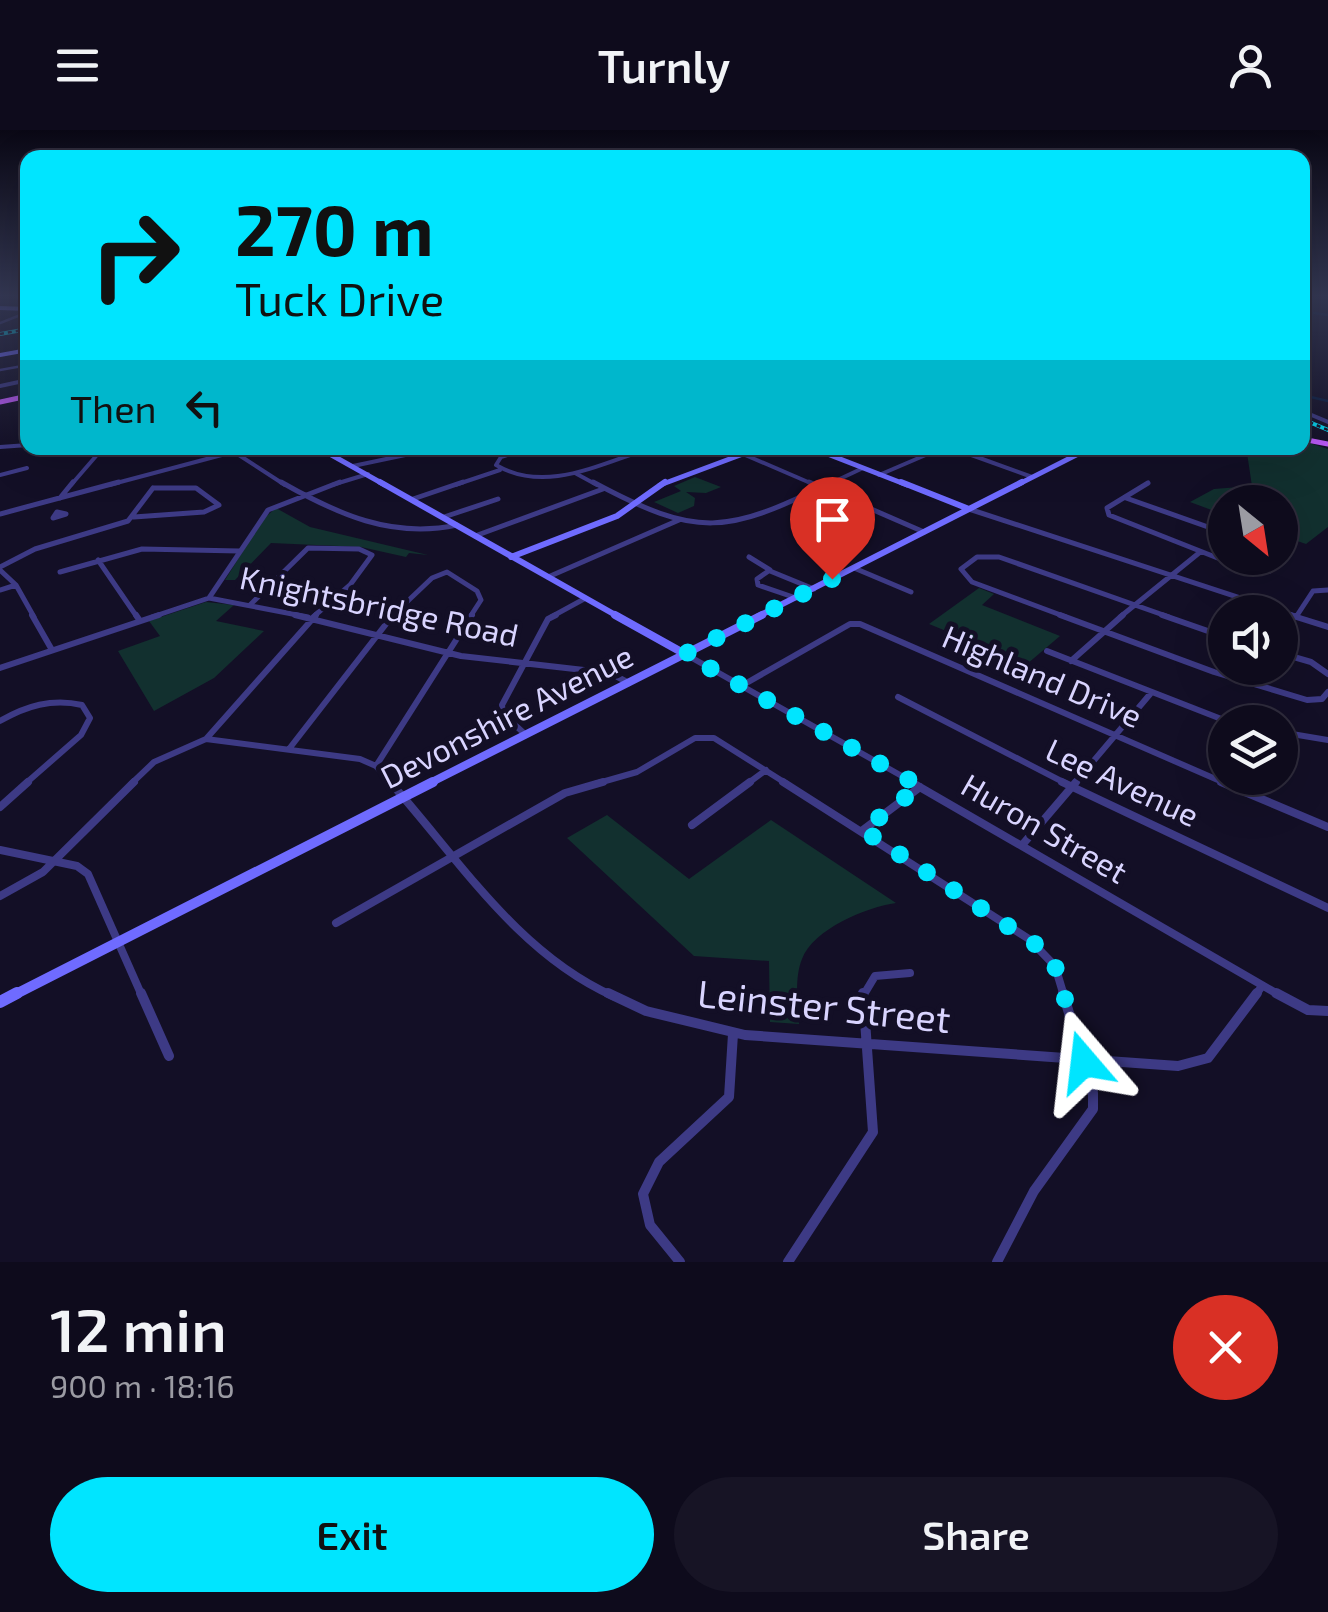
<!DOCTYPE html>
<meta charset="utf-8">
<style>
body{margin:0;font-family:"Exo 2",sans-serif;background:#171425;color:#f1f3f6;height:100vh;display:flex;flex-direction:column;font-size:38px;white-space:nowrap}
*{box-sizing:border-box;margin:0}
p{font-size:32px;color:#9b9ba3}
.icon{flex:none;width:55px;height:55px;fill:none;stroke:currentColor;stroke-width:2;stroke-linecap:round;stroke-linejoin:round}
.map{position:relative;height:1132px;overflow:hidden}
.side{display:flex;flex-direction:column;background:#0e0b1c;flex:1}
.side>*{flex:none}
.hud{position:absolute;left:20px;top:20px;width:1290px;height:305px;border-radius:20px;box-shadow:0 10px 40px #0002,0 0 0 2px #2e2b3b;background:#00e5ff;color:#111;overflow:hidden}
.needle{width:65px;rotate:150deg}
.tools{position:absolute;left:1208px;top:355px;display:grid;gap:20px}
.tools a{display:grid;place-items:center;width:90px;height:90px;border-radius:50%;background:#0e0b1c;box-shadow:0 10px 40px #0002,0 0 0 2px #2e2b3b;font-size:50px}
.pin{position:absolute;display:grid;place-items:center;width:85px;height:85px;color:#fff;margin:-102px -42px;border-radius:50% 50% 50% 0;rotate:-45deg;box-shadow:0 0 10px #0007}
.pin .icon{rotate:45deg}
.me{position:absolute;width:110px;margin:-55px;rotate:343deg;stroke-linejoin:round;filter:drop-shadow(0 0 8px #0008)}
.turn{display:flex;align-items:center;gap:35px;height:210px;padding:0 50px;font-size:45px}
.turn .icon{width:130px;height:130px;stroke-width:2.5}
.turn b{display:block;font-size:70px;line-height:85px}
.then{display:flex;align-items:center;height:95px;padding:0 50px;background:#0003;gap:20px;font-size:38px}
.round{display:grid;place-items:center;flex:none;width:105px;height:105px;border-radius:52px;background:#171425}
.head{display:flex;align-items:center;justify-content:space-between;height:170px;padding:0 50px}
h1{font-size:60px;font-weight:600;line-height:75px}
.primary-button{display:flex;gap:20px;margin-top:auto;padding:20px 50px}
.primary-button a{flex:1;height:115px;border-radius:60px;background:#00e5ff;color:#111;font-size:40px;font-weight:600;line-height:115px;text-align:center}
.primary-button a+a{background:#171425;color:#f1f3f6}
header{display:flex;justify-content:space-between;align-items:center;height:130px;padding:0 50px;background:#0e0b1c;font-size:45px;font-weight:600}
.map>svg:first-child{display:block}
.green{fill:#12302f}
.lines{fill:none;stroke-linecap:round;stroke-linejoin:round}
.stream{stroke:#0a1f44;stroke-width:2.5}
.street-far5{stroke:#3d3a85;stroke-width:2.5}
.street-far4{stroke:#3d3a85;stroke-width:4}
.street-far3{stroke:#3d3a85;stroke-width:5}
.street-far2{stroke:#3d3a85;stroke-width:6}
.street-far1{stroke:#3d3a85;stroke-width:8}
.street{stroke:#3d3a85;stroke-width:10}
.secondary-far5{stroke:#6f6bff;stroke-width:4}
.secondary-far4{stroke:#6f6bff;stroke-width:5}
.secondary-far3{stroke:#6f6bff;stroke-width:6}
.secondary-far2{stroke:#6f6bff;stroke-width:8}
.secondary-far1{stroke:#6f6bff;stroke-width:10}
.secondary{stroke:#6f6bff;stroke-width:12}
.primary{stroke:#c25bff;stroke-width:5}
.rail-casing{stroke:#00e5ff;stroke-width:4}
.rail{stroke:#130f26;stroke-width:2.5;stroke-dasharray:4;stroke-linecap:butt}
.route{stroke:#00e5ff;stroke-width:18;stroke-dasharray:0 32.4}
.labels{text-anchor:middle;stroke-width:10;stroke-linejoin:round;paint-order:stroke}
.street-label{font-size:32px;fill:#d9d4ff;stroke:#130f26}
.near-street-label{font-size:38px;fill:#d9d4ff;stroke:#130f26}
</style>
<header><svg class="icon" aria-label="menu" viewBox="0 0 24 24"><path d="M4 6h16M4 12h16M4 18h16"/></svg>Turnly<svg class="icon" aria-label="person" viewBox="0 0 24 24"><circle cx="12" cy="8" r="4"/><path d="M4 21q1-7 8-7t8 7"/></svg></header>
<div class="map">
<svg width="1328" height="1132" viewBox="0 0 1328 1132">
<rect width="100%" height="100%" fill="#130f26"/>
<path class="green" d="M1303,311L1328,319V397L1306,414L1280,405V372H1225V385L1190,372L1214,359L1252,356L1247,323L1228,318H1302Z
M695,347L721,357L706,363L686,362L695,368L694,376L678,383L654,372L681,361L674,356Z
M276,378L310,397L428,425L409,423L406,427L361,417L271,413L235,450H225L263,389Z
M979,458L994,464L982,475L1060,506L1027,534L929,494Z
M206,472L234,475L216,491L264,501L214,548L154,581L118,521L160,506L149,491Z
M607,685L689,749L771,690L896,773C867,777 813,799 802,829C794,849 798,874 799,894L770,892L769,831L694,826L567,708Z"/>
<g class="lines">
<path class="stream" d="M1314,183L1328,185
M1302,265L1328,271"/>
<path class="street-far5" d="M16,166L28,174
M0,193L28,182
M0,240L28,235"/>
<path class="street-far4" d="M0,256L28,250
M1302,281L1328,292
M0,317L28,315
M228,318L285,355
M530,318L501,327L496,335C546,364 599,334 651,318
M729,318L815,355
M952,318L1032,347
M353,336L410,324
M575,343L597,355
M0,345L27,338
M879,345L942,318
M71,355L103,318
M109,355L248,318
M332,355L368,344
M455,355L500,340
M827,355L863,338"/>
<path class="street-far3" d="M281,352C337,384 392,409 457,395
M593,352C699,409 726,404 832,352
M809,352L924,402
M1148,353L1107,378L1109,385L1253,442L1270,441L1280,425
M60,368L73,352
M1126,368L1225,403
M413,369L463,352
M969,379L1298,487
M57,382L66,384L53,388Z
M0,384L119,352
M134,387L204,382L219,375L196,358H153
M444,387L498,369
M475,406L603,359
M749,427L770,440L757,449L758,455L796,468
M98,430L137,487
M0,437L35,419L128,391L153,358
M854,438L911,462
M0,440L16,455L34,487
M770,441L814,459
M60,442L142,419L239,421
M548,447L679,390
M0,460L16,455
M209,468L268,380L340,352
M250,475L308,418L359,419L372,425L350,455L313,487
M152,487L209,468L308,487
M391,487L432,448L447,442L477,461L481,470L470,487
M551,487L584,469
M1066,487L972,452L961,439L977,427H999L1169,487
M1120,487L1199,423
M1296,487L1313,461L1328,460"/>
<path class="street-far2" d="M32,485L52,520
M136,485L140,491
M295,485L461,526L610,543L629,553
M1060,485L1214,542L1307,570L1322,569L1328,562
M1162,485L1225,507
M1290,485L1328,497
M1047,521L1229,592
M1280,523L1311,532L1328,544
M685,524L916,654
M1071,531L1123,485
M0,538L159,485
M743,555L850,494H860L1227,654
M898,567L1067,654
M0,591C26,576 52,568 82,575L90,588L81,605L25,654
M1280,602L1328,610
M526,605L503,584L502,575L548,489L556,485
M206,609L360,629L376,636L392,654
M289,619L393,485
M376,636L472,485
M131,654L154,632L206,609L316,485
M595,654L637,642L695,608H714L787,654
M747,654L766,640
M1074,654L1151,563"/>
<path class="street-far1" d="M390,652C458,728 517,823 613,866
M783,652L1029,809L1055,836L1064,866
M911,652L1281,866
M1062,652L1328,778
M1221,652L1328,697
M0,677L28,652
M692,695L750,652
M863,700L920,657
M1023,714L1076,652
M0,720L77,736L88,744L142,866
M0,766L43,742L134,652
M336,793L565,663L603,652
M863,866L875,846L910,843
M1255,866L1262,856"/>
<path class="street" d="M141,863L169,926
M608,863L646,881L745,905L1178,936L1208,928L1257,863
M1276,863L1308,880L1328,881
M680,1132L650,1095L643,1064L659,1032L729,967L733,904
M788,1132L873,1002L863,863
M997,1132L1034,1061L1093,979V963L1063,863"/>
<path class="secondary-far5" d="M0,178L28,179
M0,225L28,220"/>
<path class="secondary-far4" d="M319,318L385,355
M812,318L907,355
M660,355L759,318
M1017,355L1090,318"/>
<path class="secondary-far3" d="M380,352L619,487
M901,352L969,379
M511,427L617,386L665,352
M757,487L1022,352"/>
<path class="secondary-far2" d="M615,485L685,524
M428,654L762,485"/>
<path class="secondary-far1" d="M12,866L433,652"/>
<path class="secondary" d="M0,872L17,863"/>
<path class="primary" d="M0,272L28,266
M1302,309L1328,314"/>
<g class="rail-casing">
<path id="rail" d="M0,204L28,199
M1302,289L1328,300"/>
</g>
<use href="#rail" class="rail"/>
</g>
<linearGradient id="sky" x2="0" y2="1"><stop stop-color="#0a0815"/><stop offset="0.51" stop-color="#333752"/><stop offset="1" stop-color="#333752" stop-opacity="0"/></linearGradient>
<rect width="1328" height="325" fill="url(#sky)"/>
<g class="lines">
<path class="route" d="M832,449L685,524L920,656L863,700L1044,820L1055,836L1084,932"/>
</g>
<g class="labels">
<g class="street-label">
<text transform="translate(379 477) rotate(12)" y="11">Knightsbridge Road</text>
<text transform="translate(1042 547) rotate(23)" y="11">Highland Drive</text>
<text transform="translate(507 587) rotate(-27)" y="11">Devonshire Avenue</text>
<text transform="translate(1122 653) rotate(25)" y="11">Lee Avenue</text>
<text transform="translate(1044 699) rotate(30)" y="11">Huron Street</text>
</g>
<g class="near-street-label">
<text transform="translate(824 877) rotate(6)" y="13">Leinster Street</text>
</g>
</g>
</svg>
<div class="tools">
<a><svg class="needle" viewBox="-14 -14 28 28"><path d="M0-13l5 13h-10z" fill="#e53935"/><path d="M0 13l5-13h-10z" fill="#9b9ba3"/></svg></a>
<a><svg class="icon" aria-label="sound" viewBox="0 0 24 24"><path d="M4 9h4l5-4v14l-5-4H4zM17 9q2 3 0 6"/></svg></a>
<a><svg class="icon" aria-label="layers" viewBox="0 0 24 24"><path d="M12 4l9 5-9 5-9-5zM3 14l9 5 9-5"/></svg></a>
</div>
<div class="pin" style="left:832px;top:449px;background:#d93025"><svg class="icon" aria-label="arrive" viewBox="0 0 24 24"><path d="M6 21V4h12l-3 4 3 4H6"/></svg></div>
<svg class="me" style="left:1084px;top:932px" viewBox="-20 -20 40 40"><path d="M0-17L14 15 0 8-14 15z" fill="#00e5ff" stroke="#fff" stroke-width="4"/></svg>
<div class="hud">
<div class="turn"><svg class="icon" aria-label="right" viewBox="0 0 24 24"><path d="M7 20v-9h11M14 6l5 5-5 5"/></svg><div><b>270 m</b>Tuck Drive</div></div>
<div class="then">Then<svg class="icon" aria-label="left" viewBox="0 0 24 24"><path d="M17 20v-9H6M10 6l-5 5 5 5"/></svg></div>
</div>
</div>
<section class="side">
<div class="head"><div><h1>12 min</h1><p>900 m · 18:16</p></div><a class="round" style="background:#d93025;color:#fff"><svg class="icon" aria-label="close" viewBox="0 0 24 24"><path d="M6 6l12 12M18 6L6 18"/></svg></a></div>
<div class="primary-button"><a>Exit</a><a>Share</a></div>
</section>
